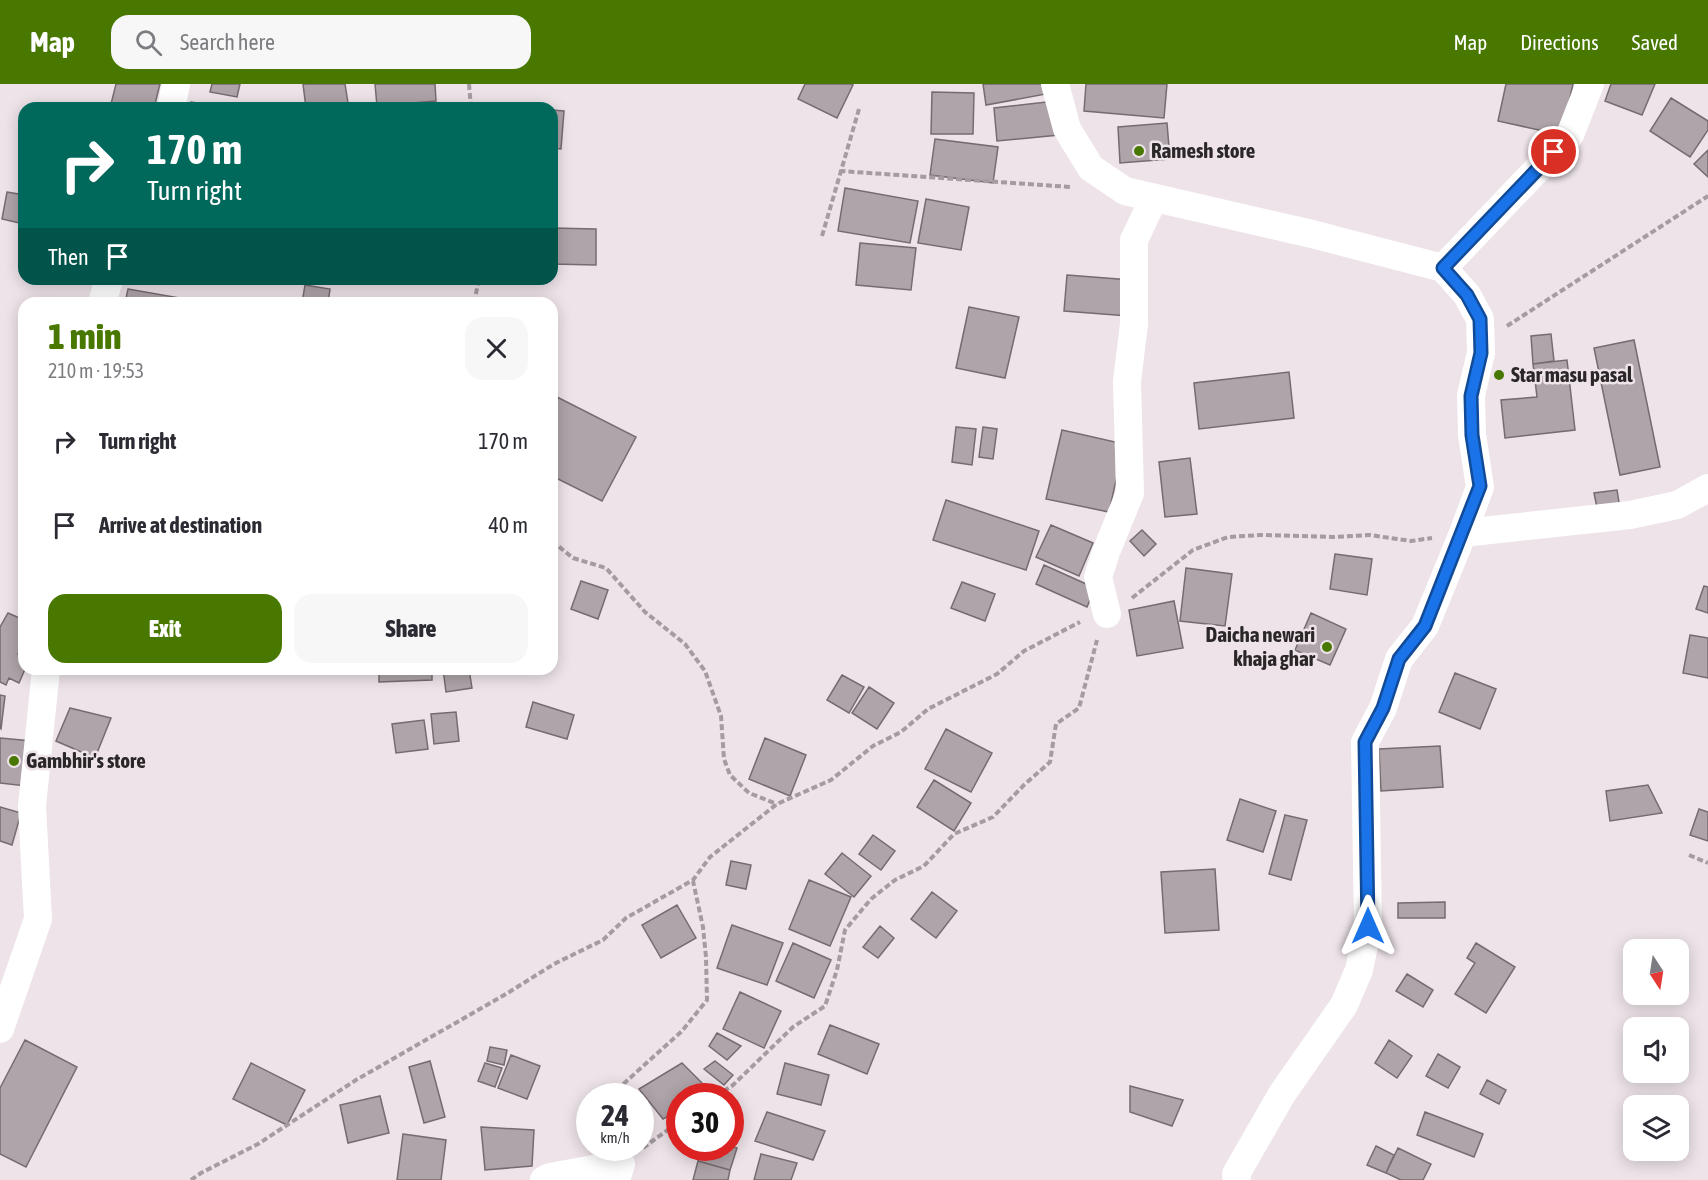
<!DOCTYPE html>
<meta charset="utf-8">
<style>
body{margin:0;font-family:"Asap Condensed",sans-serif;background:#f7f7f7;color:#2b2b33;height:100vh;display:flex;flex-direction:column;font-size:22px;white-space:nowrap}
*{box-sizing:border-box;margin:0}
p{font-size:20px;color:#7c7c81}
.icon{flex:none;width:33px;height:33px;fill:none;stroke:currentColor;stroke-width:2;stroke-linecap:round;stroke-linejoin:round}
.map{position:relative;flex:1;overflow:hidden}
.details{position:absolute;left:18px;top:213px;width:540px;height:378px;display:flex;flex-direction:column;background:#fff;border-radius:18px;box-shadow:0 3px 15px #0003}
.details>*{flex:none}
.banner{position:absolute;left:18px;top:18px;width:540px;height:183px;border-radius:18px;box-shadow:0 3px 15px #0003;background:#00695c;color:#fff;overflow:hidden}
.needle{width:39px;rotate:168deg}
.fabs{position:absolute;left:1623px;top:855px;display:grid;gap:12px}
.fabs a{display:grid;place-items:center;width:66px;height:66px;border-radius:12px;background:#fff;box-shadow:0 3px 15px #0003;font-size:30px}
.speed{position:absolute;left:576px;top:999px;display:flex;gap:12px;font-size:30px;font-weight:700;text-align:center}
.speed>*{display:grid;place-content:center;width:78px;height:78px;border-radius:50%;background:#fff;box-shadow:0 3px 15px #0003;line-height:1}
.speed small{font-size:15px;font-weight:400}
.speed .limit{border:9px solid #d22;background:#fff;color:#111}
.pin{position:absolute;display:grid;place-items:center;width:51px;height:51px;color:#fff;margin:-26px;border:3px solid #fff;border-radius:50%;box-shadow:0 2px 6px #0007}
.me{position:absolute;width:66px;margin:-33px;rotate:0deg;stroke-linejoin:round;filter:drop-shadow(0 0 4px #0008)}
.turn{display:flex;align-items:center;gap:21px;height:126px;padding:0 30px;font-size:27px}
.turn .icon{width:78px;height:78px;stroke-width:2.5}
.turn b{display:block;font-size:42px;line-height:51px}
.then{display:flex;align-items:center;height:57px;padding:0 30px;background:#0003;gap:12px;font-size:22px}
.round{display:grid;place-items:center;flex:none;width:63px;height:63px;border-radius:18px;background:#f7f7f7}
.summary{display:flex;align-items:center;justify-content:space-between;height:102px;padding:0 30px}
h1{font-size:36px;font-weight:800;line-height:45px;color:#487800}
.button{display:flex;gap:12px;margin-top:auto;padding:12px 30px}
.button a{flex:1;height:69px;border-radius:18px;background:#487800;color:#fff;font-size:24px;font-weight:800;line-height:69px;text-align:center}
.button a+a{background:#f7f7f7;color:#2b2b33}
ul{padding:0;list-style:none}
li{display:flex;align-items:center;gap:18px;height:84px;padding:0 30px}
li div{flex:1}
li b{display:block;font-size:22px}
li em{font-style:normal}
header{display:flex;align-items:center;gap:36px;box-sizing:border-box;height:84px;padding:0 30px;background:#487800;color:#fff}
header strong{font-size:28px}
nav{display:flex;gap:33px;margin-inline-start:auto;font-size:21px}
.search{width:420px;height:54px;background:#f7f7f7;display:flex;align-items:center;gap:15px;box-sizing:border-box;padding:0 21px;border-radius:18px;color:#7c7c81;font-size:22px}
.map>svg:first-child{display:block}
.building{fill:#aea4a9;stroke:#756c71;stroke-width:1.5}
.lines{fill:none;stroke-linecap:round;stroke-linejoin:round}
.path{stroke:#a49ca0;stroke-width:4;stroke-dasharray:6 3;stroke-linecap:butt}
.street{stroke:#fff;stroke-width:28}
.route-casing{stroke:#114b97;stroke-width:15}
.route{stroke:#1a73e8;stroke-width:10}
.poi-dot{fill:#487800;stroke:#ede3e9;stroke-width:2}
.labels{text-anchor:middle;stroke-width:5;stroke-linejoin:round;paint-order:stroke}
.poi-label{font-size:21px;font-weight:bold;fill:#2b2729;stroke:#ede3e9;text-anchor:start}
</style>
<header>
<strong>Map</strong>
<div class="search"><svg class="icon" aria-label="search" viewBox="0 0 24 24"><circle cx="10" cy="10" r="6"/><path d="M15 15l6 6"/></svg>Search here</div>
<nav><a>Map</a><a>Directions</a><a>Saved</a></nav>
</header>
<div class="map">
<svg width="1708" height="1096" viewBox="0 0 1708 1096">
<rect width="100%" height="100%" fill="#ede3e9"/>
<path class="building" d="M116,0H160L154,24H110Z
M212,0H240L237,13L210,8Z
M303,0H345L348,19L306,24Z
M375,0H435L436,17L377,22Z
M805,0H850L853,1L837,34L798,15Z
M983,0H1044L1046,10L986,21Z
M1086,0H1167L1164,34L1084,27Z
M1506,0H1573L1562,51L1498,37Z
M1611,0H1655L1642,31L1605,17Z
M932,8L974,9L973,50H931Z
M1671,14L1708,37V46L1690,73L1650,47Z
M1055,17L1059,51L997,57L994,24Z
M191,18L226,24H190Z
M552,26L564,27L561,65L552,64Z
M1167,39L1170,75L1120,79L1118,43Z
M935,55L998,63L993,99L930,91Z
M1708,66V93L1694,80Z
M552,74H557L554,113H552Z
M845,104L918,117L910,159L838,147Z
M7,108L24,111V140L2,135Z
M926,115L969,123L961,166L918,159Z
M552,144L596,145V181L552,180Z
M860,159L916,164L911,206L856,201Z
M1067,191L1131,196L1128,232L1064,227Z
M305,201L330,205L328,219H302Z
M128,205L180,214L179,219H125Z
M969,223L1019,233L1005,294L956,284Z
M1551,250L1554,277L1533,280L1531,252Z
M1634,256L1660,383L1620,391L1594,264Z
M1567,276L1575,346L1505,354L1501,316L1537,313L1533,280Z
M1289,288L1294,334L1199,345L1194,299Z
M557,313L636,353L602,417L552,392V323Z
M956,343L976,345L972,381L952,378Z
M983,343L997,345L993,375L979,373Z
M1062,346L1124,360L1109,428L1046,415Z
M1190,374L1197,430L1165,433L1159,378Z
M1617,406L1620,425L1598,429L1594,409Z
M946,416L1039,447L1026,486L933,456Z
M1051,441L1093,459L1079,492L1036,473Z
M1142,446L1156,460L1144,472L1130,457Z
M1335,470L1372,475L1367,511L1330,505Z
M1044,481L1095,504L1087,523L1036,500Z
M1186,484L1232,490L1225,542L1180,537Z
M581,497L608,506L598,535L571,525Z
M962,498L995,510L985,537L951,524Z
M1704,502L1708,503V529L1696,525Z
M1174,517L1183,564L1137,572L1129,526Z
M8,529L24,536V556L18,570L24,572L25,585L19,599L9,594L6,601L0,598V543Z
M1311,529L1346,545L1330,581L1295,566Z
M1690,551L1708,554V594L1683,589Z
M379,585H432V596L379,598Z
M443,585H469L472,604L446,608Z
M1455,589L1496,605L1480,645L1439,628Z
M842,591L864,603L849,629L827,616Z
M869,603L894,619L877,645L852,629Z
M0,611L5,612L1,645L0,644Z
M533,618L574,631L567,655L526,643Z
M70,624L111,634L95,674L56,657Z
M456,628L459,657L434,660L431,630Z
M424,636L428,665L396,669L392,640Z
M946,645L992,669L971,708L925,685Z
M0,654L32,657L26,702L0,699Z
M765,654L806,671L790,712L749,695Z
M1440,662L1443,703L1381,707L1379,665Z
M934,696L971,719L954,747L917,723Z
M1648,701L1662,729L1610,737L1606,707Z
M1240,715L1276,727L1263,768L1227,756Z
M0,723L21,729L12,761L0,757Z
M1699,725L1708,728V757L1690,751Z
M1285,731L1307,736L1291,796L1269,790Z
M873,751L895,767L881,786L859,770Z
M842,769L871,792L854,813L825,790Z
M731,777L751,781L746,805L726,801Z
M1215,785L1219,846L1165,849L1161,788Z
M809,796L851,813L830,862L789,845Z
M932,808L957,827L936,854L911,835Z
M1445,818V834H1398V819Z
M677,821L696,854L661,874L642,841Z
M732,841L783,859L767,901L717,884Z
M880,842L894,854L878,874L863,863Z
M793,859L831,876L814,914L776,897Z
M1476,859L1515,883L1486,929L1455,910L1475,879L1467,874Z
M1407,890L1433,906L1423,923L1396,907Z
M740,908L781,927L764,964L723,945Z
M830,941L879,960L867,990L818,970Z
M717,949L741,962L727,976L709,962Z
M25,956L77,983L26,1083L0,1070V1004Z
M1389,956L1412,972L1397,994L1375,979Z
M490,963L507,966L504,981L487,977Z
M1438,970L1460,983L1448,1004L1426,992Z
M511,971L540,982L527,1015L498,1004Z
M430,977L445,1033L424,1039L409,983Z
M715,977L733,991L724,1001L704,985Z
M251,979L305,1006L287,1041L233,1015Z
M485,979L502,984L495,1003L478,997Z
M682,979L710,1007L701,1012H680V1026L663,1035L639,1005Z
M785,979L829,991L821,1021L777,1010Z
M1487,996L1506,1006L1499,1020L1480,1010Z
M1130,1002L1183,1016L1172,1042L1130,1028Z
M380,1012L389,1049L348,1059L340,1021Z
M767,1028L825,1047L813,1076L755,1057Z
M1425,1028L1483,1050L1474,1073L1417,1051Z
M481,1043L534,1046L532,1082L485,1086Z
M403,1050L446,1056L441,1096H397Z
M730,1062L737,1064L730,1086L698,1077L703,1064H730Z
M1376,1062L1394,1071L1386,1089L1367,1081Z
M1398,1064L1431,1080L1423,1096H1401L1386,1089Z
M761,1070L797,1079L791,1096H754Z
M698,1077L730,1086L728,1096H693Z"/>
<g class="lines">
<path class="path" d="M469,0L471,24
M859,25L841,87L1070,103
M822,152L841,87
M474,219L479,195
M1507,242L1708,112
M552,457L573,474L606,484L645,528L685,560L705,587L721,632L724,675L730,691L749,709L777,720
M1132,514L1193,466L1228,453L1262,451L1334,453L1370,451L1411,457L1432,454
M1689,771L1708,779
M610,1012L682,947L707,916L706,873L703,843L693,797
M716,1012L733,1001L793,943L825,922L837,886L845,846L871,815L895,796L924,782L954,750L993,733L1024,701L1050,678L1056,640L1079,624L1097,556
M643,1064L680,1037
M191,1096L201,1089L258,1060L356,996L506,910L554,880L603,856L626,834L693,796L710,773L777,720L831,696L873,662L901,648L928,625L997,590L1024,567L1080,538"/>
<path class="street" d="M1055,0L1067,45L1091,84L1125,107L1312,150L1443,184L1467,211L1480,235L1481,269L1471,311L1472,351L1480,403L1463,449
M171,24L176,0
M1443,184L1570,51L1590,0
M102,219L109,195
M1107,530L1098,493L1106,468L1130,409L1127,297L1134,240V156L1154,114
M0,945L38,835L32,722L46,585
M544,1096L550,1093L621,1080L616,1096
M1237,1096L1236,1090L1282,1010L1344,921L1359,886L1368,842L1365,658L1383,624L1399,575L1425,542L1463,449L1630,431L1677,421L1708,404"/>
</g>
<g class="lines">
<g class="route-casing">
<path id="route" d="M1368,842L1365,658L1383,624L1399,575L1425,542L1480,402L1472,351L1471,312L1481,269L1480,235L1467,211L1443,184L1554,68"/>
</g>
<use href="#route" class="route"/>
</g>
<g class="poi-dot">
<circle cx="1139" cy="67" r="6"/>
<circle cx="1499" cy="291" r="6"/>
<circle cx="1327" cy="563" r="6"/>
<circle cx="14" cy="677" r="6"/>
</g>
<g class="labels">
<g class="poi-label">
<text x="1151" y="74">Ramesh store</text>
<text x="1511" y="298">Star masu pasal</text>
<text x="1315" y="558" text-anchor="end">Daicha newari<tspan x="1315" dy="24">khaja ghar</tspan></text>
<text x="26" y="684">Gambhir's store</text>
</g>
</g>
</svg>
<div class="fabs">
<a><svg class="needle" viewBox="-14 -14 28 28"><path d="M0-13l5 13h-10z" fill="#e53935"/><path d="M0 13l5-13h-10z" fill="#7c7c81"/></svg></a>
<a><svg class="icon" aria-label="sound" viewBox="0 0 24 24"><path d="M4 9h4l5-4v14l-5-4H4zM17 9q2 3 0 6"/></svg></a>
<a><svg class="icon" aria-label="layers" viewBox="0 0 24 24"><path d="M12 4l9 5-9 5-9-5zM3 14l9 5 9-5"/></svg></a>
</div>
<div class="speed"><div>24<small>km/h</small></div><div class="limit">30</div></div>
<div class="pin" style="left:1554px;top:68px;background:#d93025"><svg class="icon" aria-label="arrive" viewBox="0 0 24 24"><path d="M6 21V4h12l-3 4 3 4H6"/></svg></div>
<svg class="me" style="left:1368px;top:842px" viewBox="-20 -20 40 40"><path d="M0-17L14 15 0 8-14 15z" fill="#1a73e8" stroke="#fff" stroke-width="4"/></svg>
<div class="banner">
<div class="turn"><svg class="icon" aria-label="right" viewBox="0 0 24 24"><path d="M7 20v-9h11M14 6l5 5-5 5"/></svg><div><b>170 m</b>Turn right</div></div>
<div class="then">Then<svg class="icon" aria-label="arrive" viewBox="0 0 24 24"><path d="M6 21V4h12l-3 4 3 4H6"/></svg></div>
</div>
<section class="details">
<div class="summary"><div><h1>1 min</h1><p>210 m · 19:53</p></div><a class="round"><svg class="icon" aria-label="close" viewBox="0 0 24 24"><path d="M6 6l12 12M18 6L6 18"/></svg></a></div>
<ul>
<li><svg class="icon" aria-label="right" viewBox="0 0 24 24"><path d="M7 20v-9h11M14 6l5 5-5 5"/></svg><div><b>Turn right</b></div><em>170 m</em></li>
<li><svg class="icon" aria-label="arrive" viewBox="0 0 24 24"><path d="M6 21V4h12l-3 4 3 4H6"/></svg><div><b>Arrive at destination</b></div><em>40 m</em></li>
</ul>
<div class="button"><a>Exit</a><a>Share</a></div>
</section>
</div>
